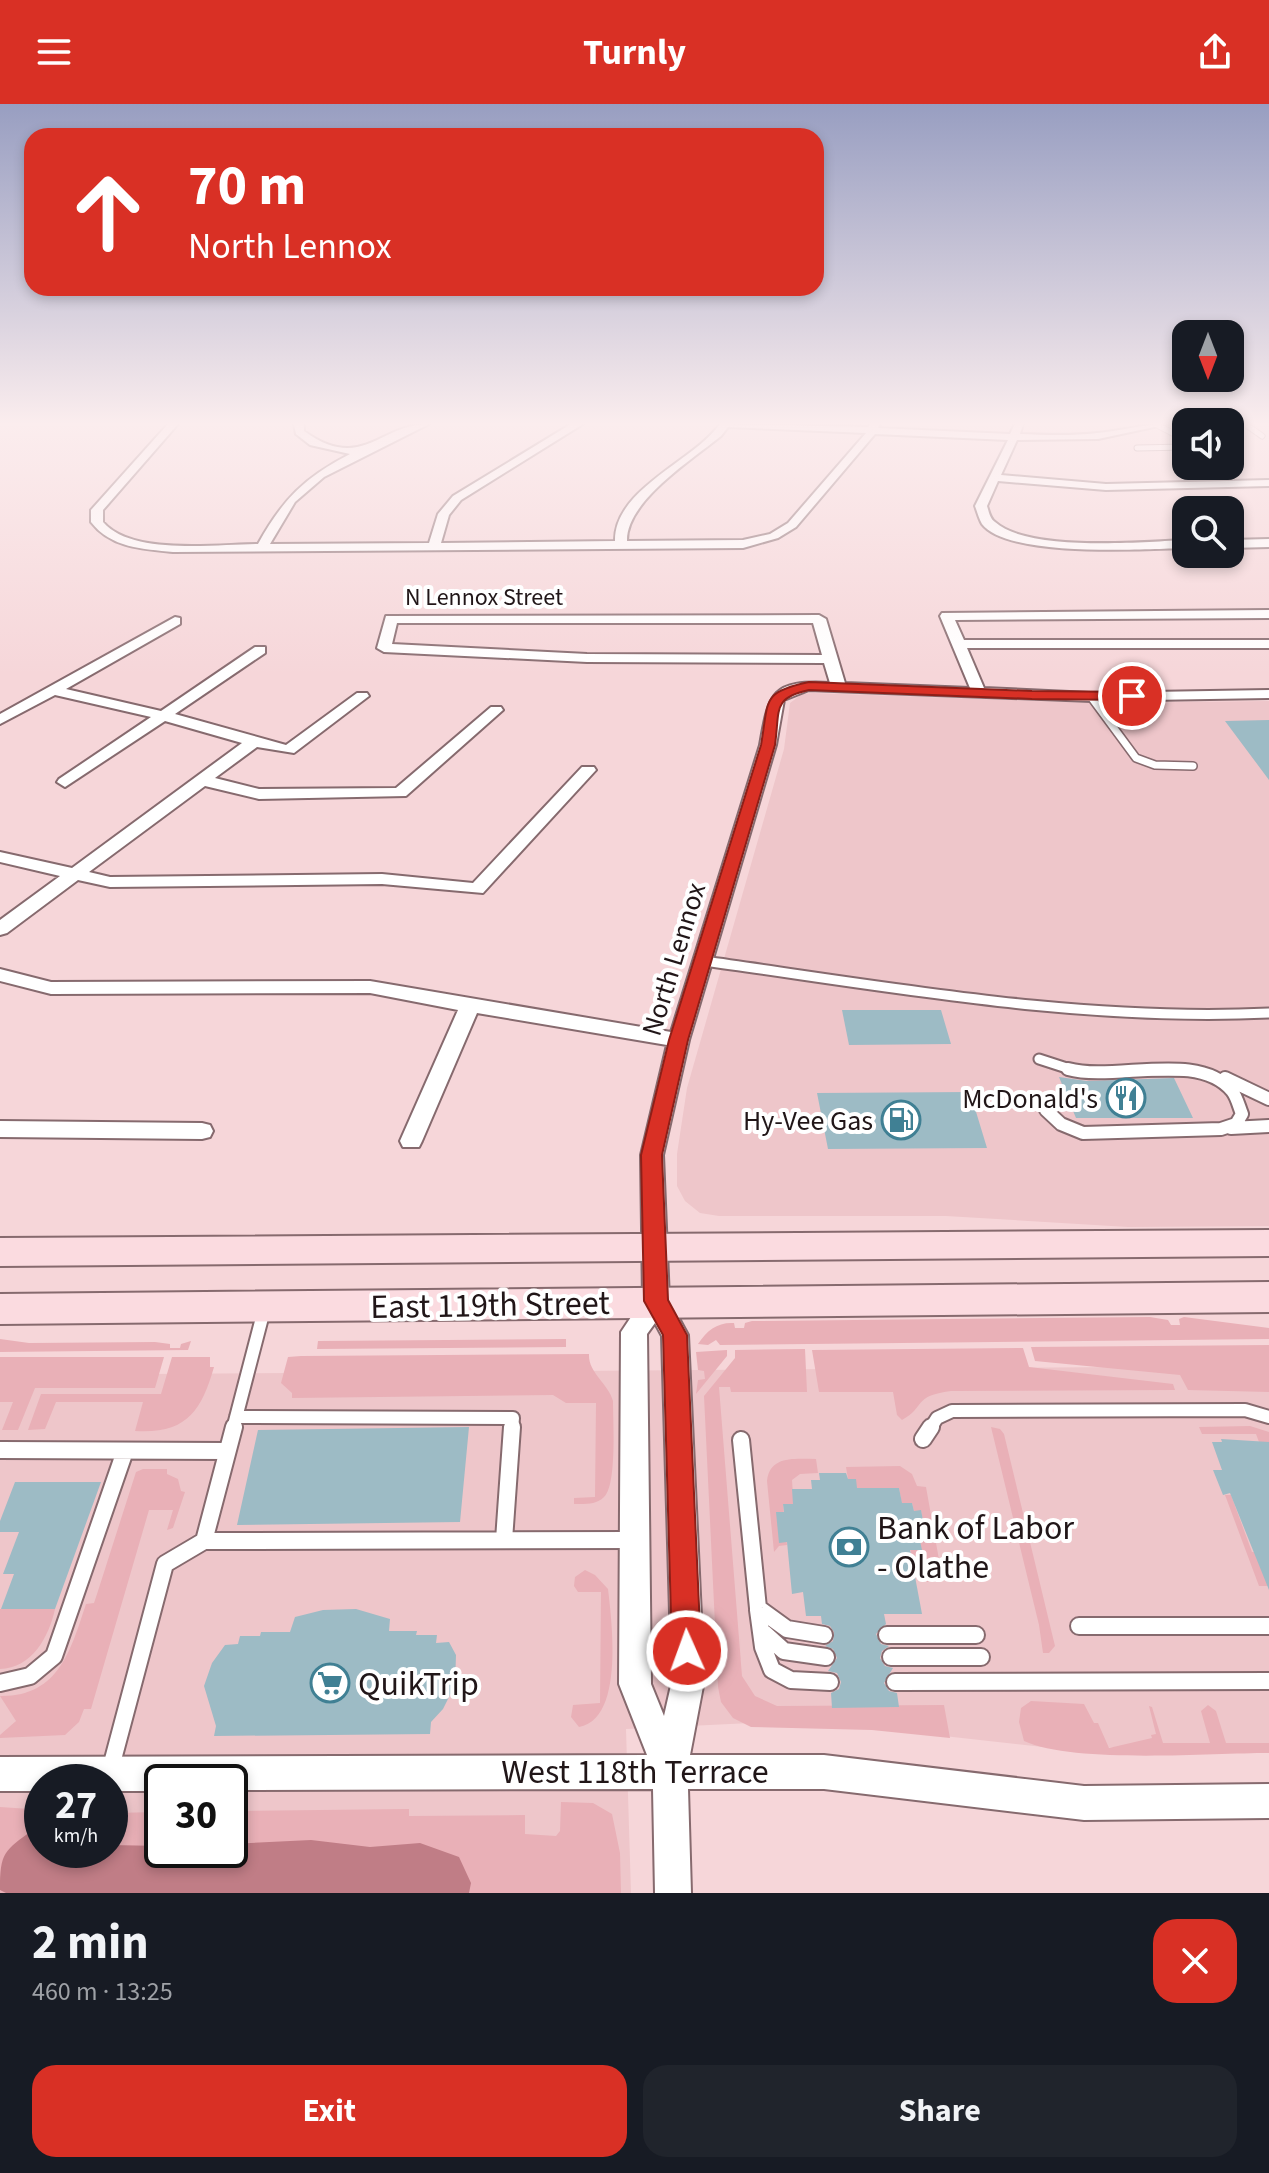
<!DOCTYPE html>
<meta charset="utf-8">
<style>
body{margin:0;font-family:"Source Sans 3",sans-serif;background:#20242c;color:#f1f3f6;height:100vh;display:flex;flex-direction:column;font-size:30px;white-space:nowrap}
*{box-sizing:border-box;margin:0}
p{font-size:26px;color:#9ea1a6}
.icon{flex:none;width:44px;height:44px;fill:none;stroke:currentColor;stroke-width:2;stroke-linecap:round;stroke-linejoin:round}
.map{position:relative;height:1789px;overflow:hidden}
.drawer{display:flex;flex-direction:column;background:#171b24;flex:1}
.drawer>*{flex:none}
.top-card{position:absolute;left:24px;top:24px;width:800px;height:168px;border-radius:24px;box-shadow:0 4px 12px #0003;background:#d93025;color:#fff;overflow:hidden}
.needle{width:52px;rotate:180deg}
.fabs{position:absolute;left:1172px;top:216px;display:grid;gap:16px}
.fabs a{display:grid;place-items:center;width:72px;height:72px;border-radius:16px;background:#171b24;box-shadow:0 4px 12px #0003;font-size:40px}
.speed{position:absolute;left:24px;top:1660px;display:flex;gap:16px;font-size:40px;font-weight:700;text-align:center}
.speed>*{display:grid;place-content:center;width:104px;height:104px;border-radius:50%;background:#171b24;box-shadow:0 4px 12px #0003;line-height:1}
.speed small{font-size:20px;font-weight:400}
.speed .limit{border:4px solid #111;border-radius:12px;background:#fff;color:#111}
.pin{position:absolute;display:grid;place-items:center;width:68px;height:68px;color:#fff;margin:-34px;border:4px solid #fff;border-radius:50%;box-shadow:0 2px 8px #0007}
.me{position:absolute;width:88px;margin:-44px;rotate:358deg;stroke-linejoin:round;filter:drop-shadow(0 0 6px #0008)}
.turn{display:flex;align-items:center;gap:28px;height:168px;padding:0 32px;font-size:36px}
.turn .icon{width:104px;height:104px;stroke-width:2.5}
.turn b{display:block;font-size:56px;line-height:68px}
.round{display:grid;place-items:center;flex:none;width:84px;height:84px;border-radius:24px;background:#20242c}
.headline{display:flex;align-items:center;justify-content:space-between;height:136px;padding:0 32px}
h1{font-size:48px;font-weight:700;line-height:60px}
.primary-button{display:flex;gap:16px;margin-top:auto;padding:16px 32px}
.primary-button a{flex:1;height:92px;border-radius:24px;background:#d93025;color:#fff;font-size:32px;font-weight:700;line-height:92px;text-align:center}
.primary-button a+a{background:#20242c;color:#f1f3f6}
header{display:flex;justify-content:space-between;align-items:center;height:104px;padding:0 32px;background:#d93025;color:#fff;font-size:36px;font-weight:700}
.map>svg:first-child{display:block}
.built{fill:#eec6ca}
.green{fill:#e9b0b7}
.water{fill:#c07d86}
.building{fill:#9dbbc5}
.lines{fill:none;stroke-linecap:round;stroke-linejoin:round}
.service-far4-casing{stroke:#866a6e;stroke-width:7}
.service-far3-casing{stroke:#866a6e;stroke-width:10}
.service-far2-casing{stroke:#866a6e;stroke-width:13}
.service-far1-casing{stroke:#866a6e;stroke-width:16}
.service-casing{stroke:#866a6e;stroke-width:20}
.minor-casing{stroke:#866a6e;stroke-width:4}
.secondary-casing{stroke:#866a6e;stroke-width:4}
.service-far4{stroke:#fff;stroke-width:5}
.service-far3{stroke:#fff;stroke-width:7}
.service-far2{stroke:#fff;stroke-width:9}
.service-far1{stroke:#fff;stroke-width:12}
.service{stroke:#fff;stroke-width:16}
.minor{fill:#fff;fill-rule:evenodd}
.secondary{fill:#fbdbe0;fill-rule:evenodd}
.route{fill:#d93025;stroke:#8d1f18;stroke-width:2}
.labels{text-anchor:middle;stroke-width:8;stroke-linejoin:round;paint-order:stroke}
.far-street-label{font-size:24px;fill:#211618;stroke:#fff}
.street-label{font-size:28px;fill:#211618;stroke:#fff}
.poi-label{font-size:28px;fill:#211618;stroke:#fff;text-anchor:end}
.near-street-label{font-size:34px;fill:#211618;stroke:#fff}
.near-poi-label{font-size:34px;fill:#211618;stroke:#fff;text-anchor:start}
</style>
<header><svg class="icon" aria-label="menu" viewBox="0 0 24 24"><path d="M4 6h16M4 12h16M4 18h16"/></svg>Turnly<svg class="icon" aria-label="share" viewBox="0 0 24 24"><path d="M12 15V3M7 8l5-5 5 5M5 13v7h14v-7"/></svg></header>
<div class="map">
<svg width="1269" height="1789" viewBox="0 0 1269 1789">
<rect width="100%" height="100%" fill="#f6d6d9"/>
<path class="built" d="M813,589L1093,599L1269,597V1122L1128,1123L946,1112H719L700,1109L685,1097L677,1082V1050L687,984L784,645L790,599L802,590Z
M1269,1262V1645L1043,1643L872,1624L751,1619L626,1625L631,1789H516L230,1738V1678H162V1737L110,1736V1678H42V1734L0,1733V1271Z"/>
<path class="green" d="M1150,1213L1168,1216L1171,1221H1180L1179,1215L1184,1213L1269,1224V1235L720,1241L716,1236L708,1241L698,1240C707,1226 718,1218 734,1219L735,1224H744L745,1219L752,1217Z
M0,1235L29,1239L155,1238L170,1240V1244H180L181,1240L191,1237L188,1246L0,1248Z
M566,1235V1243L317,1245L318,1237Z
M1269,1241V1288L1188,1286L1180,1271L1035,1257L1031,1243Z
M1023,1244L1029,1263L1173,1280L1175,1286L951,1287C912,1292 926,1303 902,1316L897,1311L893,1288H819L812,1246Z
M805,1245L807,1288H731L730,1283H719L742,1572L755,1592L777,1602L944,1601L950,1634L872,1626L751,1623L733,1614L721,1598L718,1583L704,1292L735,1254V1246Z
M727,1246V1252L696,1290L698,1276L705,1275L704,1267L698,1266L696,1248Z
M589,1250C588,1269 608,1279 613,1297C613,1317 617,1381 604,1393C596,1401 585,1400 574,1400V1394L595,1393L596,1299H566L553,1291L292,1294V1289L281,1279L288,1253L301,1252Z
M0,1253H164L155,1284H35L18,1326H2L13,1298H0Z
M172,1253H210V1263H214C201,1308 186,1330 135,1327L143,1298H56L45,1325L28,1326L41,1290H161Z
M1250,1322L1269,1328V1339L1259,1338L1256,1330H1202L1199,1323Z
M991,1323L1000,1325L1004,1330L1055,1542L1049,1549H1043L1039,1521Z
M816,1355L818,1369L800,1370L792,1376L794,1407H788L787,1400H783L787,1441L779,1442L774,1448L767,1377C770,1351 795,1355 816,1355Z
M900,1362L912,1370L917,1382L926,1383L943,1478H927L924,1460H913L909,1438H916L917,1446H921L920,1437H927L921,1407H914L912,1399H909L910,1406H903L899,1384L849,1386L856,1378L848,1375L846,1363Z
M143,1365H167V1370L178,1375L181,1387L185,1388L173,1424L167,1426L173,1406H149L91,1605H84L79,1618L65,1631L0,1634V1631L16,1617L0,1592C59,1593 71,1545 86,1500L94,1499L98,1487L136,1368Z
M1225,1391H1231L1252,1448H1259L1269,1482H1259Z
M585,1466L595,1471L608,1485C612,1519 624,1615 579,1623L571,1613L573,1601L600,1599L601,1488H578L574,1482L575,1473Z
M0,1505H55C49,1533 32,1564 0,1565Z
M1031,1597L1084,1600L1094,1619H1098L1109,1644L1152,1634L1151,1631L1156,1630L1149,1602L1152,1603L1163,1639H1210L1201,1607L1208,1601L1216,1607L1226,1639H1269V1649C1209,1649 1074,1660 1024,1637L1019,1618L1021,1604Z
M561,1698L593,1699L612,1710L620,1749L621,1789H0V1703L30,1705L28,1714L42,1713V1746H110V1709L162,1708V1746H230V1707L409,1705V1712L525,1711V1730L556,1732L560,1727Z"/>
<path class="water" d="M34,1725H42V1746H110V1741L162,1742V1746H230V1740L311,1736L370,1743L420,1739L459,1753L471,1779L469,1789H6L0,1786C0,1748 4,1747 34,1725Z"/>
<path class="building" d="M1269,616V676L1225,617Z
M842,906H941L951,940L849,941Z
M1059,973L1087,977L1174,974L1193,1014H1076Z
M970,988L987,1044L828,1045L817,989Z
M469,1323L460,1418L237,1421L258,1326Z
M1221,1335L1269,1338V1486L1230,1389L1223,1391L1213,1366H1222L1212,1338H1222Z
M819,1369H846L848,1375H856L857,1384H899L902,1399H912L914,1407L921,1406L927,1437H920L922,1446H910L922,1510H884L886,1520L876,1530L881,1540L889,1542L882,1547L880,1554L885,1562L893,1564L884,1579L889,1587L897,1589L899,1603L832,1604L831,1589L839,1585L841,1578L837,1569L828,1567L837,1554L833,1545L825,1542L833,1537L834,1528L830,1522L822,1520L821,1512H806L803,1488L792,1490L787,1438L779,1439L776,1408H784L783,1400H793L792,1385H812L811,1376H820Z
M15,1378H101L55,1505H1L14,1470H3L19,1428H0V1417Z
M356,1505L390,1515L389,1527H417L416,1531H437L436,1539L449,1538L456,1551L455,1581L443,1605L431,1618L430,1630L214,1632L216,1622L204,1582L212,1559L225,1541L238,1540L240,1532H260L261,1528H290L295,1513L323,1506Z"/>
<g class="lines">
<g class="service-far4-casing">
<path id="service-far4" d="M1155,320L1186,336
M1245,320L1262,332
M1137,344L1186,343"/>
</g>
<g class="service-far3-casing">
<path id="service-far3" d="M1091,593L1136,654L1155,661L1193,662"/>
</g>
<g class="service-far2-casing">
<path id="service-far2" d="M704,857C892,883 1079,918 1269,909
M1039,955L1076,967
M1136,967H1191"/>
</g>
<g class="service-far1-casing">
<path id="service-far1" d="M1225,974L1269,995
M1046,1006L1061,1020L1083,1029L1221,1025L1236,1020L1242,1010C1239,1003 1237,993 1232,987C1198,946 1115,978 1068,965
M1231,1024L1269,1022
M236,1313L513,1314L512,1325
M233,1325L264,1206
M930,1325L937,1314L952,1307L1245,1306L1269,1313"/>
</g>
<g class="service-casing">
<path id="service" d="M923,1335L931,1323
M741,1336L758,1504L787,1525L824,1531
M0,1346L226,1347
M504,1436L512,1323
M204,1437L234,1323
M758,1506L763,1543L772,1566L791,1576L830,1578
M1079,1522H1269
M764,1529L784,1547L826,1553
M887,1531H976
M891,1553H981
M895,1578L1269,1577
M0,1579L30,1572L54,1552L125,1347
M111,1663L165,1460L204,1437L632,1436"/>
</g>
<g class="minor-casing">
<path id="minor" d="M168,320H178L103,406V418C132,452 217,440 258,440C283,395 304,374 350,350L310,341L296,330L294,320H304V327C362,369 379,320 429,320L324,373L295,398L270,440L429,439L438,410L453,392L571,320H583L461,396L449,411L441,439L615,437C614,385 694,357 720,320L868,323L870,320H880L878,324L1010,330L1015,320H1023L1020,330C1045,331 1072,332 1097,329C1121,327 1143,320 1168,320L1098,335L1017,336L1001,371L1106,380L1269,376V382L1106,386L998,377L987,402C989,408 990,415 995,418C1028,448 1142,438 1186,436V444C1145,445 1008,454 982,420C979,415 977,407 975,402L1008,336L875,330L796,423L778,434L743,444L173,448C143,445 111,444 91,418V406ZM728,323L866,329L788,419L770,430L743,436L627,437C626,397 693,355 721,332Z
M1269,435V443L1230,444V436Z
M1269,506V514L955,516L964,536H1269V544H967L984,584L1091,589L1269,586V594L1091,597L809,586L784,596L776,641L689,936L663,1051L669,1196L688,1231L704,1577L690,1651H824L1084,1682L1269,1680V1714L1084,1716L824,1685H688L691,1789H655L653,1685L230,1686V1678H162V1687H110V1678H42V1687H0V1653L647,1651L619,1580L621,1228L643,1195L641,1051L667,941L477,909L422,1037L419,1043H403L400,1037L458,906L370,889L51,890L0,877V865L51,878L370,877L671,928L760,641C769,588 772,576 830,579L824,559L587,558L384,548L377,544L386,512L819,511L826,515L845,579L970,584L940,512L942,509ZM397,519H813L822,551L587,550L392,540ZM655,1219L662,1232L672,1577L664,1612L651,1580L647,1230Z
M175,513L180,514V520L66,585L161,607L255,543H265V549L175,610L286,641L357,589H367L369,592L294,649L257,643L215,674L259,685L396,684L491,603H501L503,606L406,692L259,695L205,682L89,768L110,773L382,770L473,779L582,663H594L596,666L483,789L382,780L110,783L78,776L7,829L0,831V816L60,772L0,758V748L72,764L242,639L165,617L65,683L57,678L59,675L151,613L55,591L0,620V610Z
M0,1017L202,1019L210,1021L213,1027L210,1033L202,1035L0,1033Z"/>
</g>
<g class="secondary-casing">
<path id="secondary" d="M1269,1126V1152L0,1162V1134Z
M1269,1178V1208L0,1220V1190Z"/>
</g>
<use href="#service-far4" class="service-far4"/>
<use href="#service-far3" class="service-far3"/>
<use href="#service-far2" class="service-far2"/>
<use href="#service-far1" class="service-far1"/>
<use href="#service" class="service"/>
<use href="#minor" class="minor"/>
<use href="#secondary" class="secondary"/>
</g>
<linearGradient id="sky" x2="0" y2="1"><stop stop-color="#989ec1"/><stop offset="0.56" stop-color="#fbedee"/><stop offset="1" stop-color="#fbedee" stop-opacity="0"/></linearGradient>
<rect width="1269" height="571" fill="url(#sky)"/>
<path class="route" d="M809,578L1032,587L1132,588L1139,592L1132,596L1032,595L809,586C772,594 780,606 775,641L688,936L662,1051L668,1196L687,1231L701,1547L697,1557L687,1562L676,1557L672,1547L663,1231L644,1197L641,1051L669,936L761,641C769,596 761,588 809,578Z"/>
<defs>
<g id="restaurant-ring" transform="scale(2)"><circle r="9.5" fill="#fff" stroke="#408094" stroke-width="1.5"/><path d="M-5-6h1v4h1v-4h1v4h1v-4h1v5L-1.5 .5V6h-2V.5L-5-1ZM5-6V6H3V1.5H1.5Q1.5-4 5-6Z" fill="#408094"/></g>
<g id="fuel-ring" transform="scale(2)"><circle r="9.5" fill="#fff" stroke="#408094" stroke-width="1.5"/><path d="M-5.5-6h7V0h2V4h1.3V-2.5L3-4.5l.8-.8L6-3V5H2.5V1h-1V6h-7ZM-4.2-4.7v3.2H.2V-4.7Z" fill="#408094"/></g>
<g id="bank-ring" transform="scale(2)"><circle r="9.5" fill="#fff" stroke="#408094" stroke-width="1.5"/><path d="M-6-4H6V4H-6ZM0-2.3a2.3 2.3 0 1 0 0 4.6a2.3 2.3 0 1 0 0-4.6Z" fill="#408094"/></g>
<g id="supermarket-ring" transform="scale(2)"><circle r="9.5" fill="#fff" stroke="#408094" stroke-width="1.5"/><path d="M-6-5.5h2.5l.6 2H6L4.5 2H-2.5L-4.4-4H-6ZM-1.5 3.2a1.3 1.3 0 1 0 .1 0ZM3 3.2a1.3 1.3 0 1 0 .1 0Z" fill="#408094"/></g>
</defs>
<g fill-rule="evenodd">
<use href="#restaurant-ring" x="1126" y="994"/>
<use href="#fuel-ring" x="901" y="1016"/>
<use href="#bank-ring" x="849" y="1443"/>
<use href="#supermarket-ring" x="330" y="1579"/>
</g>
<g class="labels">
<g class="far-street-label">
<text x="484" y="501">N Lennox Street</text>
</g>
<g class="street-label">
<text transform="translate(673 855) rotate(-73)" y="10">North Lennox</text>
</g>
<g class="poi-label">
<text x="1098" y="1004">McDonald's</text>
<text x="873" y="1026">Hy-Vee Gas</text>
</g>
<g class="near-street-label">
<text transform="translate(490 1200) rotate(-1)" y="12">East 119th Street</text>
<text x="635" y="1679">West 118th Terrace</text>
</g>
<g class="near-poi-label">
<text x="877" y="1435">Bank of Labor<tspan x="877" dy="39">- Olathe</tspan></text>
<text x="358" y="1591">QuikTrip</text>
</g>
</g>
</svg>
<div class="fabs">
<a><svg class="needle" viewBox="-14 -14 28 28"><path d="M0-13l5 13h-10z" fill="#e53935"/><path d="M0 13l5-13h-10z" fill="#9ea1a6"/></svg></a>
<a><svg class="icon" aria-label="sound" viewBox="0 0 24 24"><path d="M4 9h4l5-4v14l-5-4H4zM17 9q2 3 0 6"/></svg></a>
<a><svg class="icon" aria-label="search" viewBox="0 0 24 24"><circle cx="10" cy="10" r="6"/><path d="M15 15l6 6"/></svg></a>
</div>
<div class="speed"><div>27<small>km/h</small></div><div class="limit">30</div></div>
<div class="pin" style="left:1132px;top:592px;background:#d93025"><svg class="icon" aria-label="arrive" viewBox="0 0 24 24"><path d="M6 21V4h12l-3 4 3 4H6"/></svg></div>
<svg class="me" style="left:687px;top:1547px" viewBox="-20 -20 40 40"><circle r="17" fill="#d93025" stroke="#fff" stroke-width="3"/><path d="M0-11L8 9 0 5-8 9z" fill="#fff"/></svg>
<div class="top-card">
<div class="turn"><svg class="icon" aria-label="ahead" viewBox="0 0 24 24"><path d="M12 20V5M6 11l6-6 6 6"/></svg><div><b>70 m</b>North Lennox</div></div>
</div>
</div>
<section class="drawer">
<div class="headline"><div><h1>2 min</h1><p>460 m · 13:25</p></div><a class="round" style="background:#d93025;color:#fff"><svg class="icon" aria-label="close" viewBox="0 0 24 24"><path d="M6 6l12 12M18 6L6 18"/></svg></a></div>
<div class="primary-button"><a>Exit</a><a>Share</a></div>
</section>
